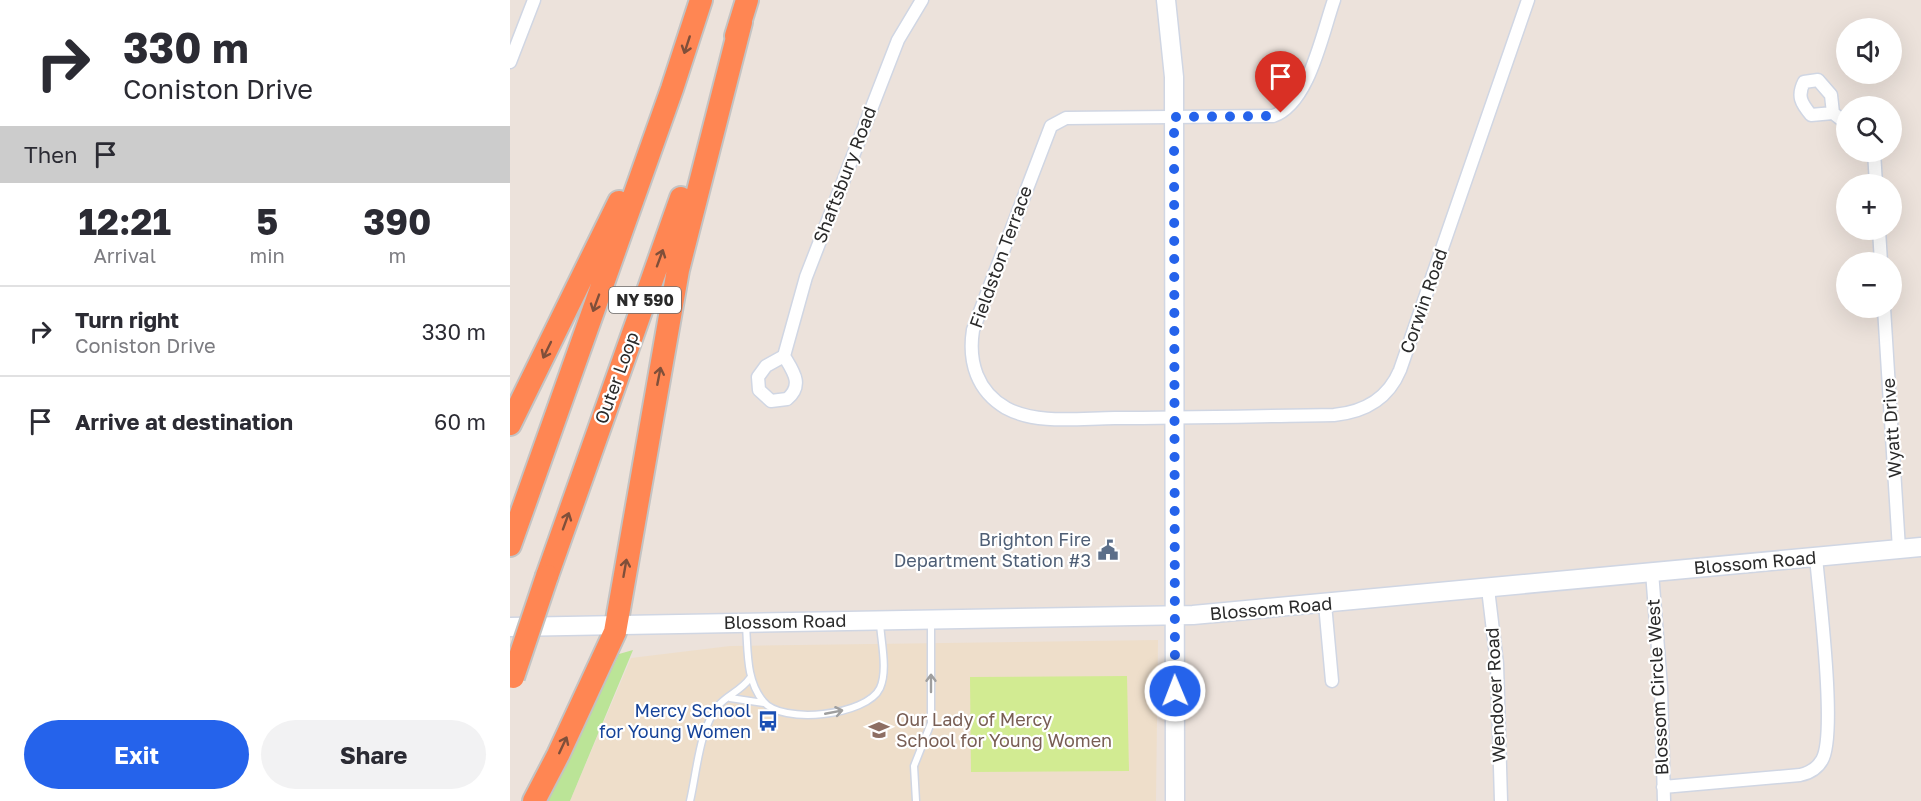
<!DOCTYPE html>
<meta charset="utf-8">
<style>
body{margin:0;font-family:"Golos Text",sans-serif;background:#f2f2f3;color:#2b2b33;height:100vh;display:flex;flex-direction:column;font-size:22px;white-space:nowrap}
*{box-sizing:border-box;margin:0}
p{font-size:20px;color:#7c7c81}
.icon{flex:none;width:33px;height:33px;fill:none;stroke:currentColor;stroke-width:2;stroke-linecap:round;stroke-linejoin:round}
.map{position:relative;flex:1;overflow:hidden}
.side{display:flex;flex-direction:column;background:#fff;width:510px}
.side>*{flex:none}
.guide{background:#fff;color:#2b2b33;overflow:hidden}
.tools{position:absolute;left:1326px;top:18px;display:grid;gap:12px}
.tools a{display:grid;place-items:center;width:66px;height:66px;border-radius:50%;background:#fff;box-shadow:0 6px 24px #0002;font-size:30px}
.pin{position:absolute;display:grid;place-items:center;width:51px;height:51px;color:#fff;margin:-62px -26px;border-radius:50% 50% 50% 0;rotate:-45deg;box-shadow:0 0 6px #0007}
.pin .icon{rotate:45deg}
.me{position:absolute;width:66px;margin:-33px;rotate:359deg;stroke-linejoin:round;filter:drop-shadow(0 0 4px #0008)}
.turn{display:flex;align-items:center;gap:21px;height:126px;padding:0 24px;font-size:27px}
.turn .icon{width:78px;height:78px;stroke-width:2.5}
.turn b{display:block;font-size:42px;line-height:51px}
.then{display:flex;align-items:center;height:57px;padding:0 24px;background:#0003;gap:12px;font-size:22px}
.eta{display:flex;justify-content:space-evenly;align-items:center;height:102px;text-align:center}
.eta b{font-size:36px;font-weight:700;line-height:42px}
.cta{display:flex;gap:12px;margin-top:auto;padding:12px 24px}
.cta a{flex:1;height:69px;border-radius:36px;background:#2563eb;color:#fff;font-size:24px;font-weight:700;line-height:69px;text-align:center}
.cta a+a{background:#f2f2f3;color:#2b2b33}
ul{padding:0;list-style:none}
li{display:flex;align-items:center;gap:18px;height:90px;padding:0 24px;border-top:2px solid #e1e1e2}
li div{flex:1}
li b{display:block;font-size:22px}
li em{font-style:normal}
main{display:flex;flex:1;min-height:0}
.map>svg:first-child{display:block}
.education{fill:#eedeca}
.green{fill:#bbe497}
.pitch{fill:#d2eb92}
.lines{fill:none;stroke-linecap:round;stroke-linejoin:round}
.lane-casing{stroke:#d0d6e3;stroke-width:9}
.street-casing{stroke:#d0d6e3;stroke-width:15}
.secondary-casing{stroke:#d0d6e3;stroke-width:21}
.highway-casing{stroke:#c3c3c3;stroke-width:26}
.lane{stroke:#fff;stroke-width:6}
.street{stroke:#fff;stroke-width:12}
.secondary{stroke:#fff;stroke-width:18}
.highway{stroke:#ff8653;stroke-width:22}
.highway-bridge-casing{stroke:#c3c3c3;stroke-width:26;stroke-linecap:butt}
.highway-bridge{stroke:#ff8653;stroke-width:22}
.oneway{stroke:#7f4f3a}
.oneway2{stroke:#9f9f9f}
.route{stroke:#2563eb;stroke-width:10;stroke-dasharray:0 18}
.labels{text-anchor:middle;stroke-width:4.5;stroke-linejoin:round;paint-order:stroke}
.shield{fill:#fff;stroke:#6a6a6a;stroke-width:1.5}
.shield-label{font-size:16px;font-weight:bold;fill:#2a2a2a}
.street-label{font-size:18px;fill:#2a2a2a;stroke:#fff}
.service-label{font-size:18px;fill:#4e5e75;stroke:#fff;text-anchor:end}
.transit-label{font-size:18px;fill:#164399;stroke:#fff;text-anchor:end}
.education-label{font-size:18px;fill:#785e54;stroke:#fff;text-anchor:start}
</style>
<main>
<section class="side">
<div class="guide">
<div class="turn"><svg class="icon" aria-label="right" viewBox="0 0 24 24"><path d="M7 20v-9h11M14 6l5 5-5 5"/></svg><div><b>330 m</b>Coniston Drive</div></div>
<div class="then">Then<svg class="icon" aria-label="arrive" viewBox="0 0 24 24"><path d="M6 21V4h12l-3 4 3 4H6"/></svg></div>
</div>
<div class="eta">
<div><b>12:21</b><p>Arrival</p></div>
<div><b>5</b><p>min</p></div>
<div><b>390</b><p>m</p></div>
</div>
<ul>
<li><svg class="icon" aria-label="right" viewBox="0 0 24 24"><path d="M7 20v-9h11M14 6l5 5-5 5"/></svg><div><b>Turn right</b><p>Coniston Drive</p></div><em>330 m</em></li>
<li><svg class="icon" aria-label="arrive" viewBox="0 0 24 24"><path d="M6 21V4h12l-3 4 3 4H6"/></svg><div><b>Arrive at destination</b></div><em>60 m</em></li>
</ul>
<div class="cta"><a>Exit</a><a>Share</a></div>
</section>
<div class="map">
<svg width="1411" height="801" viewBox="0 0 1411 801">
<rect width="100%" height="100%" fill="#ece2db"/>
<path class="education" d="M648,640L646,801H60L121,658L220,646Z"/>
<path class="green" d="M123,650L60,801H36L109,654Z"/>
<path class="pitch" d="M617,676L619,771L461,772L460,677Z"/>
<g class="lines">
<g class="lane-casing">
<path id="lane" d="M236,626C238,652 236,680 253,701C271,725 357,716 370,688C378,670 371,642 370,623
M220,698L254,703
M180,801C187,771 189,730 208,706C217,695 231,691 240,678
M406,801L404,766L421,723V622"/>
</g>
<g class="street-casing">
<path id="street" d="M824,0C812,34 799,104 763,116L556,118L541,126L463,330C458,362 467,391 496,408C527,425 571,418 605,418C678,418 751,416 824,415C855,412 878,399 890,370L1018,0
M0,62L24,0
M1323,113L1321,95L1308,80L1294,82C1287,96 1291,103 1301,115L1323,113L1336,123
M1364,152L1366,184
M1369,230L1371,262
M1374,308L1389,549
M274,356L296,277L388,40L412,0
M274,356C283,371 294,385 277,399L261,401L249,390L248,377L256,366Z
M1142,572L1151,687L1154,801
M978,589L987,664L991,801
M815,604L822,681
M1153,787L1290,775C1299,773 1307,769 1312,760C1327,735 1309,593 1306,557"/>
</g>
<g class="secondary-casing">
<path id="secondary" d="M656,0L664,77L665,801
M0,627L683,615L1411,547"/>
</g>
<g class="highway-casing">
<path id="highway" d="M226,36L237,0
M0,424L109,202
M0,545L162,89L191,0
M37,576L171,198
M24,801L48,755L105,632L168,270L231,22"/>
</g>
<use href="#lane" class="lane"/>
<use href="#street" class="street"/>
<use href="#secondary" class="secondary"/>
<use href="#highway" class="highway"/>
<g class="highway-bridge-casing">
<path id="highway-bridge" d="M3,677L37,576"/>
</g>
<use href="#highway-bridge" class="highway-bridge"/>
</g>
<defs><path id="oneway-shaft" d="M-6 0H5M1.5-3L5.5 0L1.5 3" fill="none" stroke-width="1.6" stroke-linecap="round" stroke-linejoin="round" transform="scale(1.5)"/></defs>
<g class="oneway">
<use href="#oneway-shaft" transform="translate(177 45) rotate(108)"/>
<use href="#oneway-shaft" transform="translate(150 258) rotate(-70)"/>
<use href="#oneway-shaft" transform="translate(86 303) rotate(110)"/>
<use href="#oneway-shaft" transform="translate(37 350) rotate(116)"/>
<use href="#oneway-shaft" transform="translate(149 376) rotate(-79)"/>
<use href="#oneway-shaft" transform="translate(56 521) rotate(-70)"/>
<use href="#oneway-shaft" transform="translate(115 568) rotate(-80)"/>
<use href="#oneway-shaft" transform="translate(53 745) rotate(-65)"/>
</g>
<g class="oneway2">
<use href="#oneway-shaft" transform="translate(421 683) rotate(-90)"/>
<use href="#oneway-shaft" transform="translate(324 712) rotate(-11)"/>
</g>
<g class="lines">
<path class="route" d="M665,691L664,117L763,116L771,113"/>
</g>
<defs>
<g id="civic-bare" transform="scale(1.62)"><path d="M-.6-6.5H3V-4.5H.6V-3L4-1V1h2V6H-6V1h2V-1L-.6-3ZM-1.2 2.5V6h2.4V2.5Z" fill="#5c6f8a" stroke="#fff" stroke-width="2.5" paint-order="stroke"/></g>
<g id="bus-bare" transform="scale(1.62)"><path d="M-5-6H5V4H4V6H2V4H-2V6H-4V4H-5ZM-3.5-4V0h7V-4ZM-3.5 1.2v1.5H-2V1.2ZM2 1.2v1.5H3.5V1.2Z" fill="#1a4fb4" stroke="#fff" stroke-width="2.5" paint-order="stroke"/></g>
<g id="school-bare" transform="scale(1.62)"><path d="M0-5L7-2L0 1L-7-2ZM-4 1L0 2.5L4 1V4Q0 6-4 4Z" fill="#8d6e63" stroke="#fff" stroke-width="2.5" paint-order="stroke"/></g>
</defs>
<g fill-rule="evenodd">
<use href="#civic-bare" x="598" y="550"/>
<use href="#bus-bare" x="258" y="721"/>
<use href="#school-bare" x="369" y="730"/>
</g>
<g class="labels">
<rect class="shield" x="99" y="287" width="72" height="26" rx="4.5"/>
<g class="shield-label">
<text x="135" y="306">NY 590</text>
</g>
<g class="street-label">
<text transform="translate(335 175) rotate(-69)" y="6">Shaftsbury Road</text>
<text transform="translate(491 257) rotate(-70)" y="6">Fieldston Terrace</text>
<text transform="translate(914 301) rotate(-71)" y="6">Corwin Road</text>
<text transform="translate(107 378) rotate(-70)" y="6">Outer Loop</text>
<text transform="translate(1382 428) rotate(-94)" y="6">Wyatt Drive</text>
<text transform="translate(1245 563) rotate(-5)" y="6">Blossom Road</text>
<text transform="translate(761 609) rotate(-5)" y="6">Blossom Road</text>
<text transform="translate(275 622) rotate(-1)" y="6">Blossom Road</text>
<text transform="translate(1148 687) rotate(-93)" y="6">Blossom Circle West</text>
<text transform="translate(986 695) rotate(-93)" y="6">Wendover Road</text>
</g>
<g class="service-label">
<text x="581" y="546">Brighton Fire<tspan x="581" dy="21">Department Station #3</tspan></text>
</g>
<g class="transit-label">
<text x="241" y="717">Mercy School<tspan x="241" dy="21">for Young Women</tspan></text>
</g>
<g class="education-label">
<text x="386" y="726">Our Lady of Mercy<tspan x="386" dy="21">School for Young Women</tspan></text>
</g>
</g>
</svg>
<div class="tools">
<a><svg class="icon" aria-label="sound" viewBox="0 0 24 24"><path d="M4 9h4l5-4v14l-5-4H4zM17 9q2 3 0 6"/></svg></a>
<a><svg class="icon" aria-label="search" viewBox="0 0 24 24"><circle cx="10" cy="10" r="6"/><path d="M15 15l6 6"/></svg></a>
<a>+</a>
<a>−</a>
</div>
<div class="pin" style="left:771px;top:113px;background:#d93025"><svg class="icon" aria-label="arrive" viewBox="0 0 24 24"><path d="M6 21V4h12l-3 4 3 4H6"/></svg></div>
<svg class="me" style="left:665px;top:691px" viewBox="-20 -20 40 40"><circle r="17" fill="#2563eb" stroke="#fff" stroke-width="3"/><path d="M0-11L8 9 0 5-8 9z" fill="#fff"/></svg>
</div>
</main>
